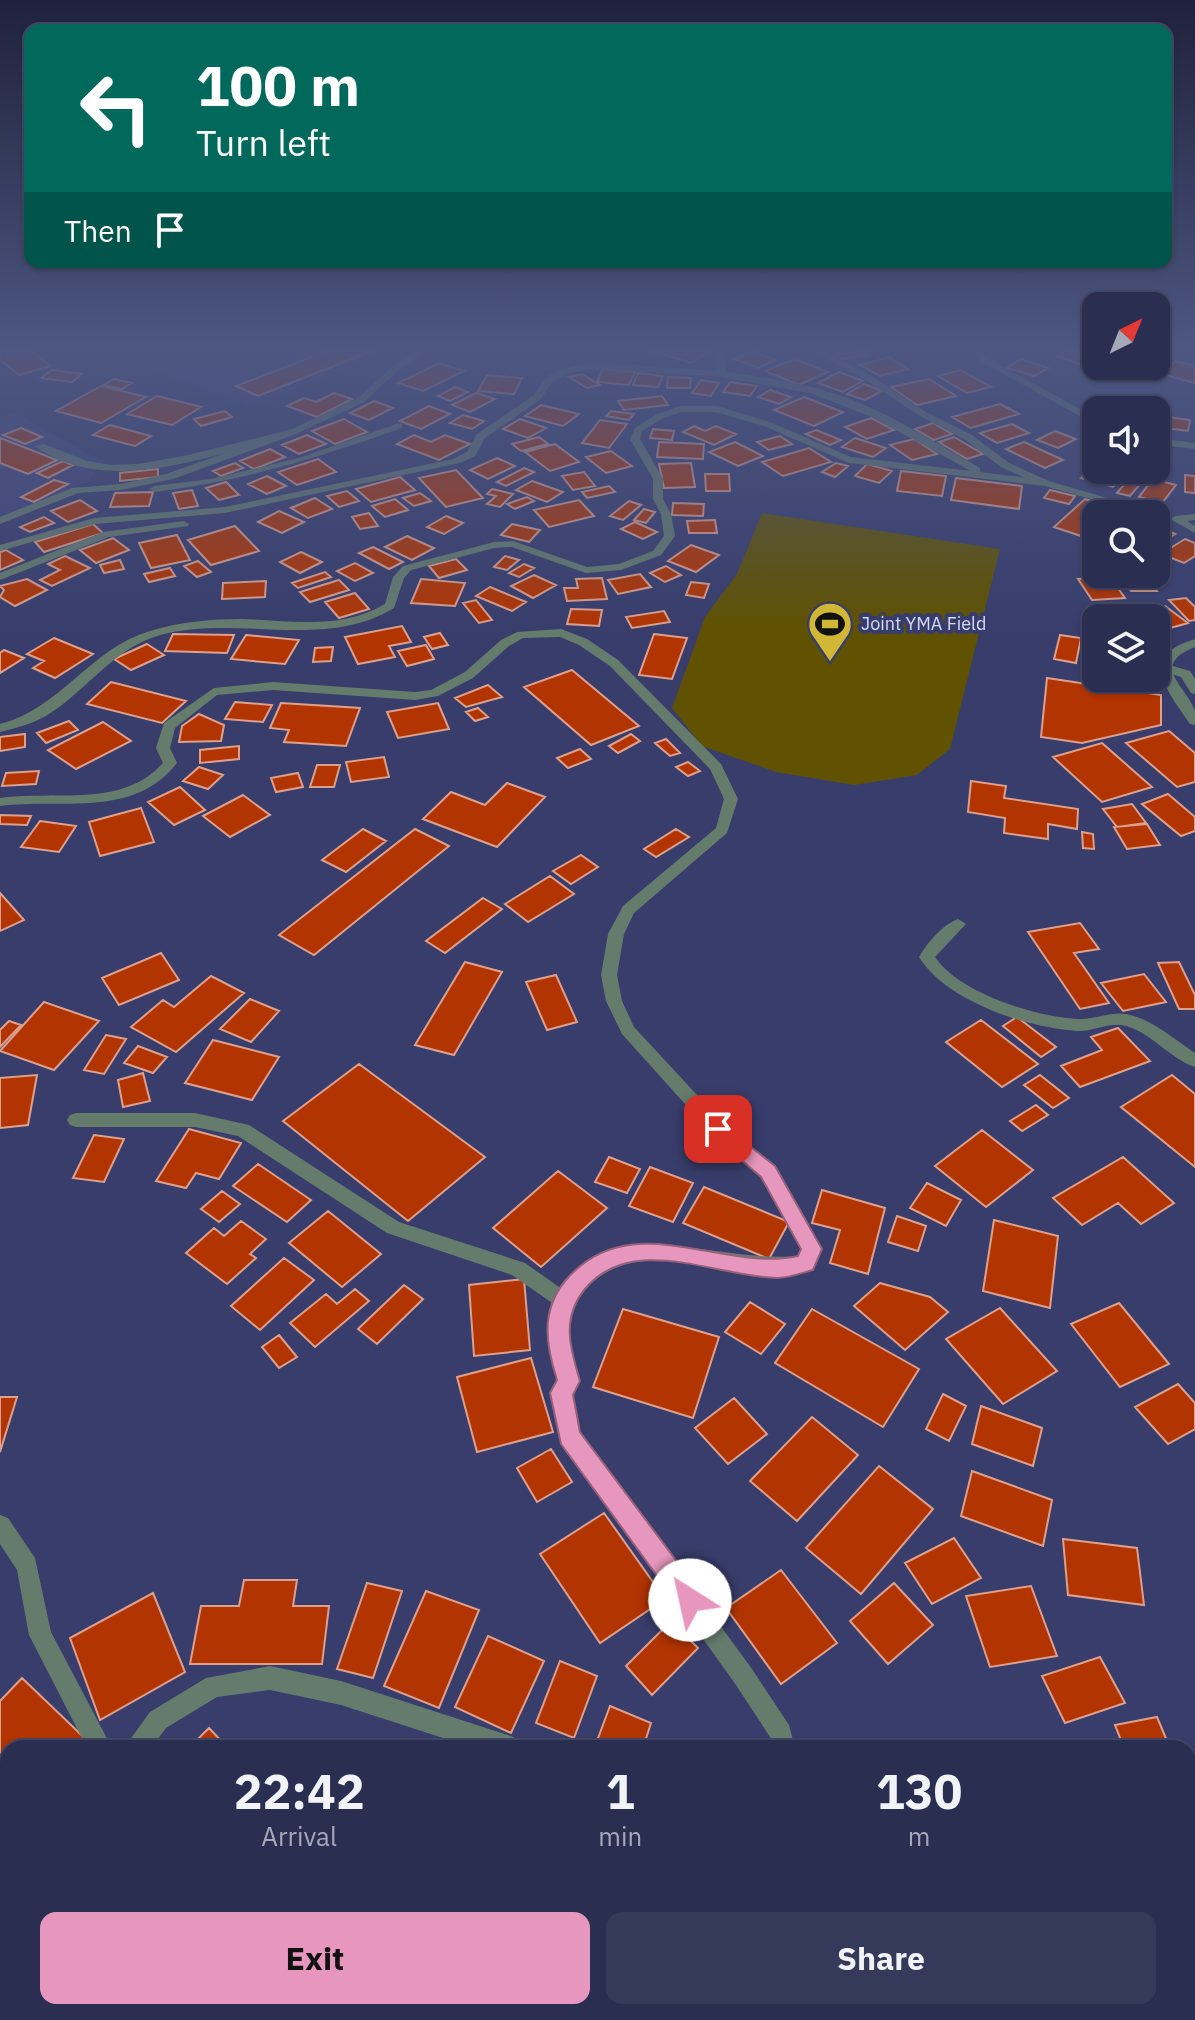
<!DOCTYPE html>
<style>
body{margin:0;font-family:"IBM Plex Sans",sans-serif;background:#363a5a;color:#f1f3f6;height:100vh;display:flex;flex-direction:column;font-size:30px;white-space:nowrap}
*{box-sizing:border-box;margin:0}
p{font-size:26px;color:#a5a8b7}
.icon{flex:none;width:44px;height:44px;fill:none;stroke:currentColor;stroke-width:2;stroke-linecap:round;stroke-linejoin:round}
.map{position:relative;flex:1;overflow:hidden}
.panel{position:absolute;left:0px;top:1740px;width:1196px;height:280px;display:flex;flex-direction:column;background:#2a2e50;border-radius:24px 24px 0 0;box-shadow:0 2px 6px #0004,0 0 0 2px #464a67}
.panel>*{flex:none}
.top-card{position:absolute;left:24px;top:24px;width:1148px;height:244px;border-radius:16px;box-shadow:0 2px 6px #0004,0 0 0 2px #464a67;background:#00695c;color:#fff;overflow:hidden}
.needle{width:52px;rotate:43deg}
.tools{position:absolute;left:1082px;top:292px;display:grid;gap:16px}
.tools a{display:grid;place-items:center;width:88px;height:88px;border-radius:16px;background:#2a2e50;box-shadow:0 2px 6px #0004,0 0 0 2px #464a67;font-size:40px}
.pin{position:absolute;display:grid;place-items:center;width:68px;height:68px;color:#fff;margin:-34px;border-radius:16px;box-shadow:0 4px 12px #0006}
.me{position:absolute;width:88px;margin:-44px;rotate:325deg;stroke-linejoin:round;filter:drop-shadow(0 0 6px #0008)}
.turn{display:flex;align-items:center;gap:28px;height:168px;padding:0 40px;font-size:36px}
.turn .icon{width:104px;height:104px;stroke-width:2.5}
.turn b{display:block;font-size:56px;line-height:68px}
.then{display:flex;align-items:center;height:76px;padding:0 40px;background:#0003;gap:16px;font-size:30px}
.eta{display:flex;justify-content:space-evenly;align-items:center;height:136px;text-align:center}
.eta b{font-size:48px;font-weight:700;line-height:56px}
.action{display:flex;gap:16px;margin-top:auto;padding:16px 40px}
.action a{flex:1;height:92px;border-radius:16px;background:#e797bd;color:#111;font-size:32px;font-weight:700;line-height:92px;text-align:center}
.action a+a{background:#363a5a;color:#f1f3f6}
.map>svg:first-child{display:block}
.built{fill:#40457a}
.green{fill:#605200}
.building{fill:#b23400;stroke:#dda08d;stroke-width:2}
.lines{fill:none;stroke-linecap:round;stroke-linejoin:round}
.service{fill:#657c6d;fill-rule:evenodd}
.minor{fill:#657c6d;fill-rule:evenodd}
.tertiary{fill:#657c6d;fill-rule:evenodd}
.route{fill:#e797bd;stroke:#96627b;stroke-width:2}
.labels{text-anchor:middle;stroke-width:8;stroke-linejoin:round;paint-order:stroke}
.far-poi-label{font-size:18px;fill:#d5daf6;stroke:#383d6b;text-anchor:start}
</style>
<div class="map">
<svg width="1195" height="2020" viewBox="0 0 1195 2020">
<rect width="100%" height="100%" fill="#383d6b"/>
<path class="built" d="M181,351H385L247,408L148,366Z
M15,413L102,461L89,482L0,518V418Z"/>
<path class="green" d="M762,513L1000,549L950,749L917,775L854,785L776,772L702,746L672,708L705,617L737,574Z"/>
<path class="building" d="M0,351H31L51,366L19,375L0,360Z
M327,351H372L258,396L236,386Z
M652,351H709L691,363Z
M753,351L776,360L758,368L734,359Z
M865,351L869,355L843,359L836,354Z
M1066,351H1076L1093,357L1080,364L1057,356Z
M889,357L908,369L880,376L860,365Z
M795,359L828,372L799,385L765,371Z
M1021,359L1048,368L1034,376L1007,368Z
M1175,361L1195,366V383L1162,374Z
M439,363L464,371L423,391L398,383Z
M1101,366H1138L1140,376L1102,373Z
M603,369L635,372L629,385L597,382Z
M52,370L82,374L72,382L41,378Z
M961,370L991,387L967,393L938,376Z
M839,372L863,381L843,392L818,383Z
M638,373L663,376L658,387L633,385Z
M582,374L600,385L587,388L569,377Z
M487,375L522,378L514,394L478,391Z
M668,377L691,378L690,388H667Z
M114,379L132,383L122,389L104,385Z
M929,379L956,396L917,405L891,387Z
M701,380L719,383L711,396L692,393Z
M730,382L757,386L750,396L723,392Z
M864,384L882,391L865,400L847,394Z
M101,386L146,397L101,423L56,411Z
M455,387L468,392L450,401L438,396Z
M770,390L791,397L779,404L758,397Z
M334,393L352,399L317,417L287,406L304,398L316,402Z
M476,393L495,399L470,412L452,405Z
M157,396L201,407L172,425L127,414Z
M662,396L668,405L624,410L618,401Z
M804,397L843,412L814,426L774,410Z
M374,401L393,408L369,420L350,413Z
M1000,404L1019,414L971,428L952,417Z
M541,405L579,414L563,426L525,416Z
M429,406L450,414L421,429L400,421Z
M225,411L232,417L201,426L194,419Z
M611,411L634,414L629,420L606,416Z
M463,415L484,421L472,429L450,423Z
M1168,417L1190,420L1188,431L1165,428Z
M871,418L894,430L867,439L845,427Z
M344,419L367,432L335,444L312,431Z
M520,419L546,428L528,438L503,429Z
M600,420L627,424L609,448L582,443Z
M933,423L952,434L934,440L915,429Z
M1012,424L1029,433L997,443L980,433Z
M110,425L151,436L135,446L93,435Z
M694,426L705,431L716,426L736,434L714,445L683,432Z
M21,428L42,437L25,444L3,435Z
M653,429L674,431L672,440L650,438Z
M816,430L841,440L830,445L806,434Z
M1055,431L1076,439L1058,448L1037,440Z
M307,435L326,444L299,454L282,445Z
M414,435L431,442L445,435L470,444L439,460L397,444Z
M780,436L792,444L769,450L757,442Z
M539,437L548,444L521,451L512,444Z
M954,437L983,454L967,459L939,442Z
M0,438L57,460L28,474L0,463Z
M855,438L886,448L873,457L842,447Z
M914,439L937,454L912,460L890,445Z
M659,442L704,444L703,459L657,457Z
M735,442L763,456L738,466L709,452Z
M1024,442L1063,460L1045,468L1006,449Z
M555,444L579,462L550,471L525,452Z
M809,448L831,462L783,476L762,462Z
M270,449L285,457L254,469L240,461Z
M611,451L632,466L606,473L586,457Z
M497,458L515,466L488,479L470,470Z
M318,459L336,472L297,485L278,472Z
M63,461L73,465L48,478L37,473Z
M235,463L243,468L221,476L213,471Z
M691,463L695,487L664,488L659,464Z
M836,463L848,466L835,477L822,472Z
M1096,463V470H1130L1113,487L1081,478Z
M867,464L892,471L879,483L855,476Z
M524,468L534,472L506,486L497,482Z
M158,469V477L120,481V473Z
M456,470L483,498L446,507L419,478Z
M901,471L946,476L942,496L897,491Z
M584,472L595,486L573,490L562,476Z
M705,474H729L730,491H706Z
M1133,474L1146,477L1130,496L1117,493Z
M1185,475L1195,476V493L1185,492Z
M267,476L286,486L267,494L248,484Z
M400,477L415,490L371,502L356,489Z
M956,478L1022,486L1019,509L951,500Z
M1153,479L1176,485L1162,503L1139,497Z
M54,480L68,484L34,502L21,497Z
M532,481L563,492L547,502L516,490Z
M226,482L239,495L219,500L206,488Z
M609,486L615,492L587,498L582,492Z
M492,489L513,494L500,507L487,504L496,496L487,494Z
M192,490L198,506L179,509L173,493Z
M1050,490L1075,496L1069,504L1044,498Z
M347,491L359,501L339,507L327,496Z
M153,492L149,506L110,507L115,493Z
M420,493L431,501L414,506L403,498Z
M527,497L534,501L515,509L507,504Z
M315,498L332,509L308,518L291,508Z
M395,499L408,510L385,517L372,506Z
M1085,499L1118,509L1113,514H1096V530L1087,538L1054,527Z
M80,500L97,511L68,522L51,511Z
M579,500L594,516L549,527L534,510Z
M629,501L641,505L623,520L610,516Z
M673,503L704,504L703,516L672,515Z
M644,509L655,512L646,523L634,520Z
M279,511L304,522L282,533L258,522Z
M369,513L378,526L360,529L352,517Z
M446,516L463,523L444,534L427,527Z
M44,517L54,523L30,532L20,527Z
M715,520L717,533H689L687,521Z
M635,522L657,532L643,539L621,529Z
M93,524L103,533L44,552L35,542Z
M512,524L540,530L529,542L501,535Z
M235,526L259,551L211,565L188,540Z
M1156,526L1175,534L1156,546Z
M177,535L190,560L151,568L139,543Z
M407,536L434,548L412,560L385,547Z
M113,538L129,550L96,563L80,550Z
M1185,539L1195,543V556L1184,563L1161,554Z
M691,545L719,555L696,572L668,561Z
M373,547L403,562L389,569L359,553Z
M6,550L23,560L0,570V552Z
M301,552L322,562L300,573L280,562Z
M65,556L90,568L52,586L40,580L60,570L48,564Z
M505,556L519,560L507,570L494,567Z
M456,559L467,570L439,578L429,566Z
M120,560L124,569L104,573L100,565Z
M198,561L211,572L197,577L184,566Z
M355,563L373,573L355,581L337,571Z
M524,564L534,568L519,577L509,573Z
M666,566L681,575L665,582L650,573Z
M170,568L175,576L149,582L144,574Z
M325,572L331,577L298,588L292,583Z
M640,574L651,587L618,594L608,580Z
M534,575L556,585L533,598L511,586Z
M1148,575L1157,591H1131L1122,576Z
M1110,577L1125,598L1092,600L1078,579Z
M602,578L607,599L567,601L564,588H578L576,579Z
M27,579L47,590L15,606L0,597L4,590L0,586Z
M421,579L465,583L455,606L411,603Z
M339,580L349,590L310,602L300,592Z
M266,581L265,597L222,599L223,583Z
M691,582L709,584L704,598L686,595Z
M490,587L526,602L512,611L476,596Z
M355,593L369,609L339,618L325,602Z
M1186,598L1195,607V620L1189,621L1169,600Z
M476,600L492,620L479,623L463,603Z
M1165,606L1188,623L1156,632V618L1129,616Z
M571,609L602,610L599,626L567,624Z
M664,611L670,622L632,628L626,617Z
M402,626L411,642L389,646L395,657L358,664L345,637Z
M440,633L448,645L432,649L424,637Z
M173,634L234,635L227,653L165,651Z
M654,634L687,638L672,679L639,675Z
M246,635L299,640L285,664L231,659Z
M1060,635L1081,638L1076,663L1054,659Z
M1090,637L1096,638V668L1084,666Z
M54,638L93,654L55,678L33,668L44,661L27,654Z
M147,644L164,655L131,670L114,659Z
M426,645L434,659L407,666L398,651Z
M333,647L331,661L313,662L315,648Z
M4,650L24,658L0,673V653Z
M572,670L639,726L591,745L524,687Z
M1047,678L1161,695V725L1082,743L1041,737Z
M111,682L186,701L162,723L87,704Z
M488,685L502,697L466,707L455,698Z
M235,702L272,705L263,722L225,719Z
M281,703L360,708L346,746L284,742L289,730L270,728Z
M438,703L449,729L398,738L387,712Z
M478,708L488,717L475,721L466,712Z
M199,714L224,725L221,741L179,742L182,726Z
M69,721L78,730L46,743L37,733Z
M103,722L131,741L76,769L48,750Z
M1169,731L1195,753V782L1177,787L1126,743Z
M25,734V747L0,751V737Z
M631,734L640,741L618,753L609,746Z
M666,739L680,753L670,756L655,743Z
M1102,743L1152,787L1102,802L1053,757Z
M239,746V759L200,763V750Z
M580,749L591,759L568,768L557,758Z
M384,757L389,777L351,782L346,762Z
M688,762L700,771L688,776L676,767Z
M317,765H340L334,787H310Z
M199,767L223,775L208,789L183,781Z
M39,771L36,784L2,786L6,773Z
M298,773L303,787L276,792L271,778Z
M971,781L1006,786L1004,798L1078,809L1077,829L1048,824V839L1004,833L1005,818L968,812Z
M507,783L545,797L497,847L423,819L451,792L485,805Z
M180,787L205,810L174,825L148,802Z
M1168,794L1195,817V831L1181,836L1142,804Z
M243,795L270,815L230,837L203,816Z
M1132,804L1146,823L1117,827L1103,809Z
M141,808L154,842L100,856L89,822Z
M0,815L31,816L27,825L0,824Z
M40,821L76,826L59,852L21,847Z
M1147,824L1160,845L1127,849L1114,827Z
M363,829L386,841L346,872L322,860Z
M415,829L449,846L314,955L279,935Z
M676,829L689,837L656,857L644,849Z
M1082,832L1093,834L1094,849L1083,848Z
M581,855L598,867L571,884L553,871Z
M550,876L574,894L528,922L505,904Z
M0,893L24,920L0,931Z
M483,898L502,909L445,953L426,941Z
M1080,923L1099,949L1074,953L1109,1003L1080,1009L1028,932Z
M161,953L179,980L119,1005L102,978Z
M465,962L502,972L454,1055L415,1045Z
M1179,962L1195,995V1009H1179L1158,963Z
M1144,974L1166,1002L1123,1011L1101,983Z
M556,975L577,1022L547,1030L526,982Z
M211,976L244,993L176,1052L131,1027L163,1000L174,1007Z
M250,999L279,1011L251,1042L220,1029Z
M44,1002L99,1021L54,1070L0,1051Z
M1017,1017L1056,1047L1041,1057L1003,1026Z
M981,1020L1038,1064L1002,1087L946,1042Z
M9,1021L21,1025L0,1047V1030Z
M1118,1028L1150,1061L1080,1087L1061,1066L1102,1050L1091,1037Z
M106,1035L126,1039L104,1074L84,1070Z
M213,1040L279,1057L252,1100L185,1083Z
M138,1046L167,1057L153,1073L124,1063Z
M359,1064L485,1157L408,1221L283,1121Z
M143,1073L150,1101L123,1107L118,1080Z
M37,1075L28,1125L0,1128V1078Z
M1040,1075L1069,1098L1053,1108L1024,1085Z
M1172,1075L1195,1094V1167L1121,1107Z
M1036,1105L1048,1115L1022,1131L1010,1121Z
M189,1129L241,1143L219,1179L196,1173L186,1188L156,1181Z
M982,1130L1033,1170L986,1207L935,1166Z
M94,1135L124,1139L104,1182L73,1178Z
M609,1157L640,1169L627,1193L595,1182Z
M1123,1157L1174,1203L1141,1224L1118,1203L1082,1225L1053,1198Z
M258,1164L311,1200L287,1222L233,1186Z
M650,1167L693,1183L673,1222L629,1206Z
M558,1171L607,1208L541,1267L493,1228Z
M927,1183L961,1200L946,1226L910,1208Z
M704,1187L789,1222L769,1259L683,1223Z
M822,1190L885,1208L868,1274L830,1263L840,1230L812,1223Z
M222,1191L240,1204L219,1222L201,1209Z
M328,1211L381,1254L342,1287L289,1243Z
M897,1216L926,1226L918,1251L888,1242Z
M994,1220L1058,1236L1050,1308L983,1291Z
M241,1221L266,1239L250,1254L256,1258L227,1284L186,1253L214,1228L224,1236Z
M284,1258L314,1280L260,1330L231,1306Z
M524,1279L530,1350L474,1356L469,1285Z
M880,1283L930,1297L948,1312L905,1350L854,1306Z
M404,1285L423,1299L377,1344L358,1329Z
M355,1289L369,1301L315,1347L290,1323L326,1294L337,1304Z
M750,1302L785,1324L761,1354L725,1332Z
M1119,1303L1169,1364L1120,1387L1071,1324Z
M1000,1308L1057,1371L1003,1404L946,1339Z
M623,1309L719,1337L693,1418L593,1387Z
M812,1309L919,1369L883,1427L775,1363Z
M279,1335L297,1357L279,1368L262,1347Z
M531,1358L553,1432L477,1452L457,1377Z
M1178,1384L1195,1403V1429L1168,1444L1135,1407Z
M943,1394L966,1406L949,1441L926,1429Z
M0,1397H17L0,1452Z
M734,1398L767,1434L728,1464L695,1428Z
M981,1406L1042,1428L1033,1466L972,1444Z
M812,1417L858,1455L797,1521L750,1481Z
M551,1449L572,1482L537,1502L517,1468Z
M879,1466L933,1509L861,1594L806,1548Z
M972,1471L1052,1500L1043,1546L961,1516Z
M604,1513L665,1599L600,1643L540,1554Z
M954,1538L981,1578L932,1604L905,1563Z
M1063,1539L1137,1548L1144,1605L1068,1595Z
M781,1570L837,1643L781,1684L726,1608Z
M244,1580H297L293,1606H329L322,1664H190L201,1606H239Z
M367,1583L402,1591L373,1678L337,1669Z
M894,1583L933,1625L888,1664L850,1621Z
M1031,1586L1057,1656L990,1667L966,1596Z
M426,1591L479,1610L439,1708L384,1686Z
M153,1593L185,1672L100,1720L70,1638Z
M671,1621L698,1648L652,1695L626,1666Z
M488,1636L544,1661L511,1733L455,1707Z
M1100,1657L1125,1703L1065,1723L1042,1676Z
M560,1661L597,1676L574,1738L536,1723Z
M22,1678L94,1747L8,1748V1837L0,1829V1701Z
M610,1706L651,1723L643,1748H614L597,1741Z
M1157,1717L1170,1748H1124L1115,1725Z
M209,1728L228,1748H189Z
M1195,1829V1866L1188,1856V1833Z
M0,1948L8,1965L10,2012L0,2020Z
M121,2012H153L159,2020H114Z
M231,2012H325L330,2020H223Z
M443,2012H459L466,2020H436Z"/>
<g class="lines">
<path class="service" d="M293,429L298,432L296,434C218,452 108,500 35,446L44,444L87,461L112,465L138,464L188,455Z"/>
<path class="minor" d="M415,351H426L398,371L364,402L296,434L173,479L121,490L78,493L0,524V517L72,488L121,484L166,474L290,430L358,398L392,367Z
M715,351H724L726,372C765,377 804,383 841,396C890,413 935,442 980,468V472L1045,480L1050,483L1045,486L849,463L764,426L716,412H682L663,418L642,431L640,439L663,479V499L671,514L675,536L661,555L621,570L586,573L512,547L494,548L411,570L404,578L394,608C323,651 237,614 160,635C112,649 87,691 46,716C32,724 16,728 0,732V724C60,709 91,648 150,631C179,622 210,619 241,619C291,620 339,631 385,604L393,577L403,566L494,542L513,541L587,567L619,564L653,551L664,536L661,514L653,499V479L630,439L635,428L657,414L681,406H717L770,422L851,457L971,471L872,417L810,393L714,376L590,369L568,373L552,382L541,399L485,438L475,456L460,463L225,513L95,524L0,551V545L94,518L225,507L453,459L467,452L477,434L534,395L545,378L562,369L590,363L717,371Z
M974,351H983L986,357L1096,418V425L980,361Z
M399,423L402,424V428C317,458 244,481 154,492L149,489L154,486L211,479L299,458Z
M1156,438L1195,443V449L1156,444Z
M184,521L189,524L188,526L109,537L0,580V573L103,532Z
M561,629L587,639L618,660L721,764L738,799L727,833L634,913L624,934L617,975L622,1001L634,1027L724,1124L774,1167L821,1249L812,1269C740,1293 654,1228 590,1284C560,1310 568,1347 579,1381L571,1394L579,1432L752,1669L789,1725L795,1748H771L770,1737L736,1685L563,1443L551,1393L559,1380C551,1354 546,1330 555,1305L512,1275L387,1233L238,1136L195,1127H76L70,1125L67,1120L70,1115L76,1113H195L249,1125L399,1222L525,1263L562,1289C619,1211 720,1264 799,1256L803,1249L762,1177L712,1134L622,1034L606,1001L601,975L608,934L623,906L716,828L724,799L710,769L610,666L579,645L560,637L523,638L509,646L473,678L438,696L415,700L273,690L217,695L175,728L170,748L177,763C134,819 61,798 0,806V798C56,790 121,809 163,763L156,748L164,723L214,688L273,682L415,692L431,690L465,672L501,640L517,632Z
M1166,664L1190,671L1195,679V694L1191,693L1181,677L1162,671V665Z
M958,919L966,924L935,957C959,993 1036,1017 1078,1019C1094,1020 1110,1011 1126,1014C1152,1019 1174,1039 1195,1053V1067C1170,1059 1152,1033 1126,1026C1110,1021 1093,1032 1077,1031C1027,1028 946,1001 919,957C928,942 942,925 958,919Z
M0,1515L8,1518L35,1558L51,1632L112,1748H87L29,1635L17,1570L0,1544Z
M270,1666L341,1681L511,1736L519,1740L523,1748H474L341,1705L270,1690L217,1697L166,1728L151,1748H124L150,1712L206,1678Z
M8,1869V1898L0,1902V1873Z"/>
<path class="tertiary" d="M812,351H824L867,373L924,411L972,435L1009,463L1049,481L1161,514L1156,517V514H1144L1041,485L1001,467L964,439L918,415L861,377Z
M1195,514V520L1187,521L1195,526V533L1170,519L1175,516Z
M1195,639V647C1149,665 1186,686 1195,711C1195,713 1195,723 1195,725L1190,724C1167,690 1137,656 1195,639Z"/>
</g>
<linearGradient id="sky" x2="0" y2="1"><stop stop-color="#1f223b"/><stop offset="0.55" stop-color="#4d5782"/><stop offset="1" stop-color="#4d5782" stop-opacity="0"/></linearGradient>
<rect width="1195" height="634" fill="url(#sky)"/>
<path class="route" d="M718,1121L775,1166L822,1249L813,1270C802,1273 788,1278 777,1278C717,1277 632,1232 585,1289C561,1318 570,1348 580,1381L573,1395L580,1432L699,1591L702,1600L699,1609L690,1613L681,1609L561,1444L550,1393L557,1380C546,1345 540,1312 565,1281C630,1204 721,1273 798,1256L801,1249L761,1177L711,1134L709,1129L711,1124Z"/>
<defs>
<g id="stadium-pin" transform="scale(2.3)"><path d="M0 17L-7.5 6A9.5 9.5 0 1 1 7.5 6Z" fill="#d1b736" stroke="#383d6b"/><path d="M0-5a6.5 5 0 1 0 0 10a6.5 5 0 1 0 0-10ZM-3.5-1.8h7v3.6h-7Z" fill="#111"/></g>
</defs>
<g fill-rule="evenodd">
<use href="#stadium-pin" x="830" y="624"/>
</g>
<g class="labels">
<g class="far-poi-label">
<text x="861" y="630">Joint YMA Field</text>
</g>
</g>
</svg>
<div class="tools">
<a><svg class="needle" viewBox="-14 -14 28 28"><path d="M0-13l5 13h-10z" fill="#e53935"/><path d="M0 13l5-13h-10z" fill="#a5a8b7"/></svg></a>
<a><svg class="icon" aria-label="sound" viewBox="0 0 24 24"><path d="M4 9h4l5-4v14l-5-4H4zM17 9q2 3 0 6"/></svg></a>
<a><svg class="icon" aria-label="search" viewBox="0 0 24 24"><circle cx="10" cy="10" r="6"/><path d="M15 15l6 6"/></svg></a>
<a><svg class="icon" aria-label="layers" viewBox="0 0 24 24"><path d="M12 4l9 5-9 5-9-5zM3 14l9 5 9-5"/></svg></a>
</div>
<div class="pin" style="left:718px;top:1129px;background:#d93025"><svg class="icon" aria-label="arrive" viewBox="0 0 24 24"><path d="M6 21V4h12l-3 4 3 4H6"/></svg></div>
<svg class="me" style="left:690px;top:1600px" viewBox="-20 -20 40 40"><circle r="19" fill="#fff"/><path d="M0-13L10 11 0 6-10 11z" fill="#e797bd"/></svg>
<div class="top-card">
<div class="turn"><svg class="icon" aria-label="left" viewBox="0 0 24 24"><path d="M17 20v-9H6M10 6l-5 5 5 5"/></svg><div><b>100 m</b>Turn left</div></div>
<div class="then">Then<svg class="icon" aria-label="arrive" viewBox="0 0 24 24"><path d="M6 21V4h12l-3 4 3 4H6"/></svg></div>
</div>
<section class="panel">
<div class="eta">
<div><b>22:42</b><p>Arrival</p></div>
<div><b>1</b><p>min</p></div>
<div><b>130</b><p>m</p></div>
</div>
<div class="action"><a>Exit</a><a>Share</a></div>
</section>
</div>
